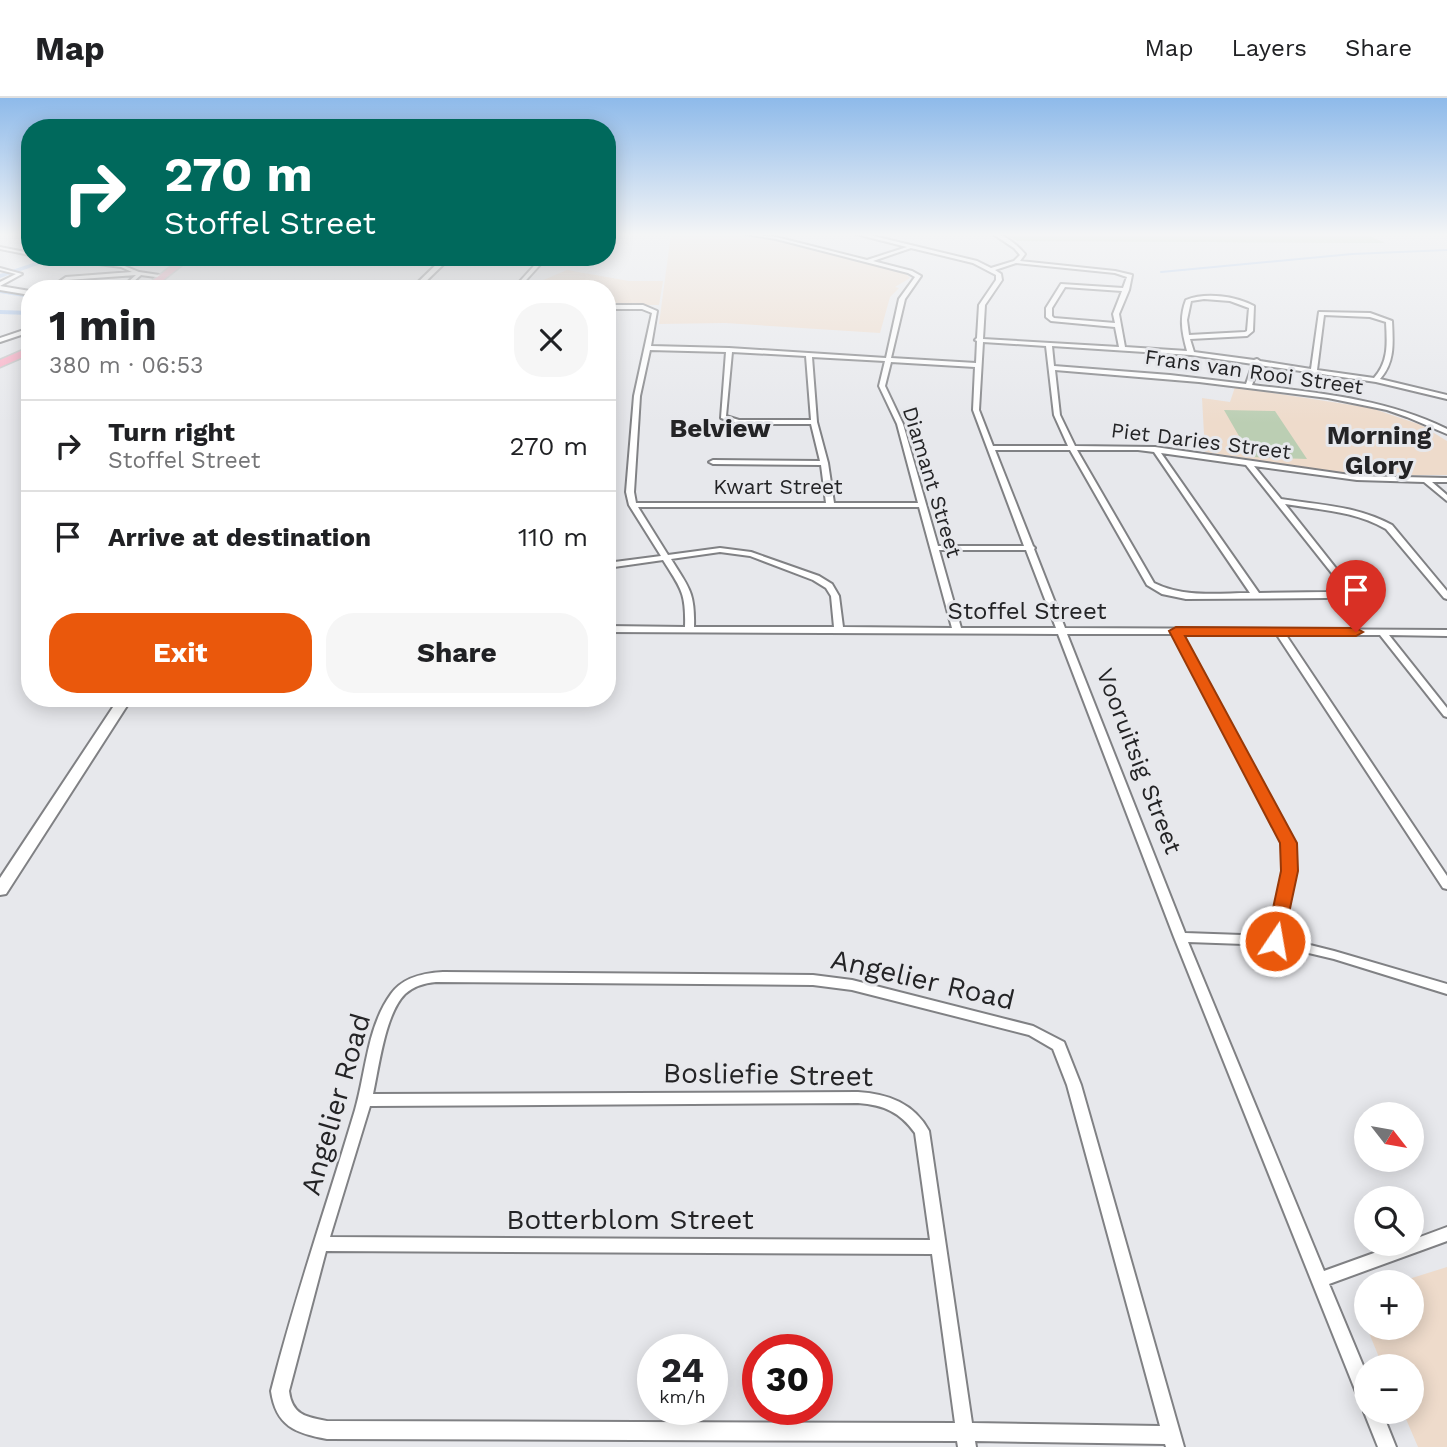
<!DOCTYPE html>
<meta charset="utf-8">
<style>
body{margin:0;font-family:"Work Sans",sans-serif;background:#f6f6f6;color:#202124;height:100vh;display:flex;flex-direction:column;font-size:26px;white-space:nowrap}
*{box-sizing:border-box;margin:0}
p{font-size:23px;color:#757577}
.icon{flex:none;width:38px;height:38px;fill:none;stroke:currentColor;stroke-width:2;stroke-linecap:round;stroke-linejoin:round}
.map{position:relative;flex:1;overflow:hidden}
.details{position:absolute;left:21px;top:182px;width:595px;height:427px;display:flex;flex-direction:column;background:#fff;border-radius:28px;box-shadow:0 4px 18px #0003}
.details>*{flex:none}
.top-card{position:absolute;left:21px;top:21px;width:595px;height:147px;border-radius:28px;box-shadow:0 4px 18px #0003;background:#00695c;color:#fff;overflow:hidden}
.needle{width:46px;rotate:121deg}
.buttons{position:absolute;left:1354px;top:1004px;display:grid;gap:14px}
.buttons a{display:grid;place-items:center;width:70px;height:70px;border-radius:50%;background:#fff;box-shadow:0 4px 18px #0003;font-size:35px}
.speed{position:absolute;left:637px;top:1236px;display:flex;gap:14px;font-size:35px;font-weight:700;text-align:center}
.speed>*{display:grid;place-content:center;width:91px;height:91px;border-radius:50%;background:#fff;box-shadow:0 4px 18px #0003;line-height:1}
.speed small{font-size:18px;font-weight:400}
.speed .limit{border:10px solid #d22;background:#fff;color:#111}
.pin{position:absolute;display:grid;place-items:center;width:60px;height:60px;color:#fff;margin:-72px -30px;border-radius:50% 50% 50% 0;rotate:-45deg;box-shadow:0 0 7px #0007}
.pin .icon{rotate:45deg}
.me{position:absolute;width:77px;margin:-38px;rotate:12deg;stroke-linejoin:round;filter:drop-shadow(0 0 5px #0008)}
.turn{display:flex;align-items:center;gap:24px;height:147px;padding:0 28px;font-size:32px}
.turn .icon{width:91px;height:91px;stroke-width:2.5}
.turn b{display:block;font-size:49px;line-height:60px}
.round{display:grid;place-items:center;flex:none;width:74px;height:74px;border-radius:28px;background:#f6f6f6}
.summary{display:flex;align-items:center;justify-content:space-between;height:119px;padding:0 28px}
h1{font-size:42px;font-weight:700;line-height:52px}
.button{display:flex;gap:14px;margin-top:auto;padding:14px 28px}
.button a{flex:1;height:80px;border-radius:28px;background:#ea580c;color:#fff;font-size:28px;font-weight:700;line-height:80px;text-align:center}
.button a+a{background:#f6f6f6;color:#202124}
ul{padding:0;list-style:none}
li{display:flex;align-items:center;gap:21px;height:91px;padding:0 28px;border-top:2px solid #e0e0e0}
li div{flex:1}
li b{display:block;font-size:26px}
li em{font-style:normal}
header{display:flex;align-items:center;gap:42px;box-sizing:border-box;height:98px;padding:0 35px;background:#fff;border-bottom:2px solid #e0e0e0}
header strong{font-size:33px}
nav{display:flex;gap:38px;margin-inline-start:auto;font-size:24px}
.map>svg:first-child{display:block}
.education{fill:#eedbcb}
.green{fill:#bbceb3}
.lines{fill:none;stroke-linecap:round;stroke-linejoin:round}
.stream{stroke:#a7c4ec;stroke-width:2}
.canal{fill:#a7c4ec;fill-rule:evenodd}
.minor-casing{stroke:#808184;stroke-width:4}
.tertiary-casing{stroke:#808184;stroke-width:4}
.trunk-casing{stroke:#c6c6c7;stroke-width:3}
.minor{fill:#fff;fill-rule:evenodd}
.tertiary{fill:#fff;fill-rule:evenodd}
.trunk{fill:#faacc3;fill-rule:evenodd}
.route{fill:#ea580c;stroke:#983908;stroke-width:2}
.labels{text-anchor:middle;stroke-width:6;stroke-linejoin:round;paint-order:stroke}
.far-street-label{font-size:21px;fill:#242426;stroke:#e7e8ec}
.street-label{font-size:24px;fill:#242426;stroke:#e7e8ec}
.far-district-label{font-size:26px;font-weight:bold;fill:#242426;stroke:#e7e8ec}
.near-street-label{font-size:28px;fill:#242426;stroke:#e7e8ec}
</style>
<header>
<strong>Map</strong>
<nav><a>Map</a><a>Layers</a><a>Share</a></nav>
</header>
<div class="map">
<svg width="1447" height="1349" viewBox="0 0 1447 1349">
<rect width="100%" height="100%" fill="#e7e8ec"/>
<path class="education" d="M671,136H729L766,140L906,176L910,180L895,189L899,190L890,199L880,235L725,225L659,226Z
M567,172L629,183H663L659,207H607V191H542L552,185L541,183Z
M1235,289L1371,310L1421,327L1447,343V377H1354L1205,354L1202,300L1230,304Z
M1447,1169V1349H1418L1403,1314H1412V1269H1383L1367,1230H1412V1185H1396Z"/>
<path class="green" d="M1004,136H1366L1385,145L1017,143Z
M1224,312L1275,313L1307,361L1251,359Z"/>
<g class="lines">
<path class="stream" d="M1161,174L1352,156L1447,152"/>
<path class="canal" d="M51,159H61L0,180V176Z
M0,191L30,196V200L0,195Z
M0,212L30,213V217L0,216Z"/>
<g class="minor-casing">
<path id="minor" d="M745,136L776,139L867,162L907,149L856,136H865L977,163L991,170L1014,163L1020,157L1014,150L993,136C1005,136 1017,147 1025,156L1020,163L1115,173L1132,177L1129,192L1119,216L1125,249L1187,253C1182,235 1179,220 1186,202C1206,194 1235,198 1254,208L1253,233L1247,238L1190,241L1194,254L1254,262L1257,261L1260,263L1311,271L1319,214L1370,215L1392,223C1393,245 1395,264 1380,281L1447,297V301L1376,284L1259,267L1252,287C1319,295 1386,301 1447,331V336L1407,319L1387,312L1328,300L1199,284L1055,272L1060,317L1075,348L1155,349L1357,378L1447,380V384H1432L1447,397V403L1424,384L1357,382L1254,368L1281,401C1319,407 1357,408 1392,427L1447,493V501L1444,500L1386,431C1355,413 1320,412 1285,406L1346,483L1348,488L1344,496L1326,500L1186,501L1162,496L1147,487L1070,352H995L1033,448L1035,450L1034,451L1065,530L1447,532V538L1389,537L1447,610V619L1444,618L1380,537H1286L1447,778V791L1443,790L1277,537L1182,536L1295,745L1296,773L1282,840L1334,853L1447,886V896L1334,861L1275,847L1188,844L1324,1173L1399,1146H1412V1142L1447,1129V1143L1329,1186L1367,1277V1308L1361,1305L1358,1299L1174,839L1058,536L607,534V528L685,529C686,494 681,491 663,462L607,470V465L661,458L629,407L626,394L634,298L652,215L642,211H607V207H643L657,213L651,248L729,250L886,260L899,201L915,179L908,175L776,141ZM911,150L973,165L996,177V182L979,207L977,240L975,242L977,243L976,265L891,260L905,201L921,178L912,173L873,163ZM1016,165L1115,175L1127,179L1123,190L1061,186L1046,210V219L1051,223L1115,229L1119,249L983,241L985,207L1002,182L1001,176L995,172ZM1065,189L1122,193L1113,216L1115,225L1054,220L1052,218V210ZM1204,201L1230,203L1249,210L1247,233L1245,234L1189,237L1187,222L1191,203ZM1324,217L1370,219L1386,224C1387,245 1389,263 1374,280L1317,272ZM983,244L1046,248L1054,317L1068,348H993L979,312ZM1052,248L1191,257L1253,266L1246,286L1170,277L1054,268ZM650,252L726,254L721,320L739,326H811L820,363L713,362L709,364L713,366L821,367L826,405H636L634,394L640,298ZM732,254L806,258L811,322H739L726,318ZM812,259L885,263L879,288L897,326L918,405H834L828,365L817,324ZM891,264L975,269L973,312L1024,448H938L903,326L885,288ZM1077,352H1138L1154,354L1250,495C1218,495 1184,500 1154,485ZM1161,355L1246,367L1338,483L1340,488L1338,492L1326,494L1259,495ZM638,409H919L952,530L843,529L839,498L832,486L819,478L751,454L720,450L668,457ZM939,452H1026L1056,530H961ZM720,454L750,458L813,482L826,490L831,498L834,529H694C695,494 689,490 671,461ZM1067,536H1173L1283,745L1284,773L1270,838L1185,835Z
M0,149L30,155V157L0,151Z
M46,159H62L122,167L139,174L166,178L163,180L141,177L125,191H120L136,177L67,182L55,191H49L66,179L132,174L121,169Z
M542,159H547L518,191H513Z
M0,170L22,176L0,188V184L16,176L0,172Z
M0,188L30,193V197L0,192Z
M30,230V234L0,244V240Z
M443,874L813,877L852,882L1033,928L1064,944L1081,987L1184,1349H1166L1165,1346L975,1343L976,1349H958L957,1343L327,1341C295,1335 276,1328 271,1293C295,1198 327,1106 355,1012C366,974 367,929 391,896C403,879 424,875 443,874ZM436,884L813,887L852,892L1029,937L1053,951L1067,987L1160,1328L972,1325L929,1033C914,1005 888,996 858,994L373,996C379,969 385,916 405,896C414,888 424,885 436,884ZM858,1005C884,1007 900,1014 915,1035L930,1142L330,1139L370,1008ZM326,1153L932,1156L955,1325L327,1323C306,1319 292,1317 289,1293Z
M1367,1308V1314H1382L1396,1349H1378L1364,1314Z"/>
</g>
<g class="tertiary-casing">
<path id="tertiary" d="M444,159H451L418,191H411Z
M119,600H132L6,796L0,797V780Z"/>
</g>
<g class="trunk-casing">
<path id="trunk" d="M183,159H192L152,191H142Z
M30,249V256L0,269V262Z"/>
</g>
<use href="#minor" class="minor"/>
<use href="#tertiary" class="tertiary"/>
<use href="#trunk" class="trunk"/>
</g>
<linearGradient id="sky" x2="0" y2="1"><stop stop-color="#8ebaea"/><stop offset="0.42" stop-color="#f4f5f6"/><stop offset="1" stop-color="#f4f5f6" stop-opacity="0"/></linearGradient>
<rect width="1447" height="325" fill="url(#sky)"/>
<path class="route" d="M1176,529L1356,530L1363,534L1356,538H1185L1297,745L1298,773L1282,848H1268L1266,843L1281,773L1280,745L1169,533Z"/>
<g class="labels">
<g class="far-street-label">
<text transform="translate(1254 274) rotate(8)" y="7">Frans van Rooi Street</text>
<text transform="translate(1201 343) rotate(7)" y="7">Piet Daries Street</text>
<text transform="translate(932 384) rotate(73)" y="7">Diamant Street</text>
<text x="778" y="396">Kwart Street</text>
</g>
<g class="street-label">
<text x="1027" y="521">Stoffel Street</text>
<text transform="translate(1139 663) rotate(69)" y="8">Vooruitsig Street</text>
</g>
<g class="far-district-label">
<text x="720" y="339">Belview</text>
<text x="1379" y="346">Morning<tspan x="1379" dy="30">Glory</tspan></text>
</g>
<g class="near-street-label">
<text transform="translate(923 881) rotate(13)" y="10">Angelier Road</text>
<text transform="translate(768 976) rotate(1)" y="10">Bosliefie Street</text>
<text transform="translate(335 1006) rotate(-74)" y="10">Angelier Road</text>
<text x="630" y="1131">Botterblom Street</text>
</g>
</g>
</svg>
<div class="buttons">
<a><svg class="needle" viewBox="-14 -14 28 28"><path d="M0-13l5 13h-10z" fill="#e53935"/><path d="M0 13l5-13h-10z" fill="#757577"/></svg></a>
<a><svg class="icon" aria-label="search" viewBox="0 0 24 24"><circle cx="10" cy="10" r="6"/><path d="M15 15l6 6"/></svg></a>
<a>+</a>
<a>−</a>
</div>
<div class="speed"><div>24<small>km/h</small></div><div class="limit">30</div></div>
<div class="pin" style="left:1356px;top:534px;background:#d93025"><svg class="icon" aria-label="arrive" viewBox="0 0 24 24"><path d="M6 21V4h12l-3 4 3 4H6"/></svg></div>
<svg class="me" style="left:1275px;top:843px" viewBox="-20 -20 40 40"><circle r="17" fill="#ea580c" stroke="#fff" stroke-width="3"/><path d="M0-11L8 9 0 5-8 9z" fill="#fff"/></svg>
<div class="top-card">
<div class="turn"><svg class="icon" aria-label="right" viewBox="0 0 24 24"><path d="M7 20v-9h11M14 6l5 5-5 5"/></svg><div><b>270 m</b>Stoffel Street</div></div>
</div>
<section class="details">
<div class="summary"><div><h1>1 min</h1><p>380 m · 06:53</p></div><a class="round"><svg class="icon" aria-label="close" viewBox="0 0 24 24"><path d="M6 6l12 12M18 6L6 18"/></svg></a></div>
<ul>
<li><svg class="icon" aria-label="right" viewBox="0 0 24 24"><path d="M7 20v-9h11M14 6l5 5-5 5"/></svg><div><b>Turn right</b><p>Stoffel Street</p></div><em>270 m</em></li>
<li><svg class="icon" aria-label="arrive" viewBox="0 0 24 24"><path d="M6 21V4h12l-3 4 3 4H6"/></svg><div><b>Arrive at destination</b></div><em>110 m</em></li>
</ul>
<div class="button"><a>Exit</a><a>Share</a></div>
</section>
</div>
